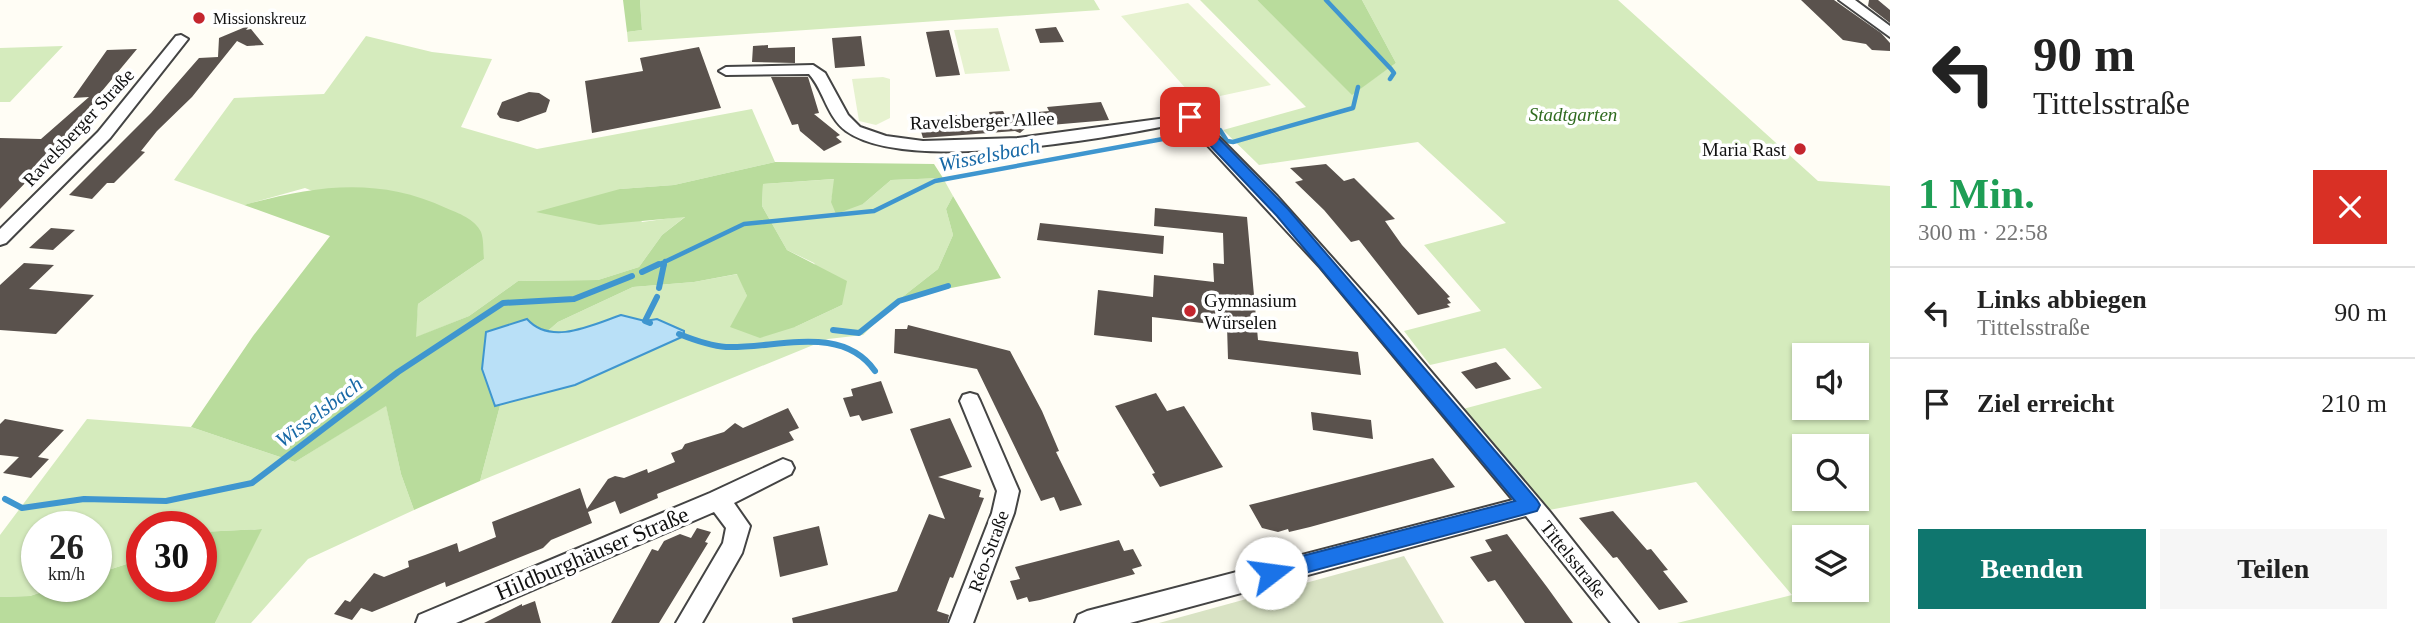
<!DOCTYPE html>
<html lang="de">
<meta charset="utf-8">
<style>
body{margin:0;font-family:Georgia,serif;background:#f6f6f6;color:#222;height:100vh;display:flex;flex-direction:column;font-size:26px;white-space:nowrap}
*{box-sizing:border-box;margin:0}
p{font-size:23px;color:#767676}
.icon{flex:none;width:38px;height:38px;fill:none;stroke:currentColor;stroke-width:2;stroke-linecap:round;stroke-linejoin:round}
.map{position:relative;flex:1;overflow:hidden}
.sheet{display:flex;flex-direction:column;background:#fff;width:525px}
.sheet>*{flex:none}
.guide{background:#fff;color:#222;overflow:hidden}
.buttons{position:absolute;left:1792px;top:343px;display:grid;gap:14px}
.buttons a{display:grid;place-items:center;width:77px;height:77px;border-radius:0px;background:#fff;box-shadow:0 2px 5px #0004;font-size:35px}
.speed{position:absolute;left:21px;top:511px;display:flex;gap:14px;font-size:35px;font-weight:700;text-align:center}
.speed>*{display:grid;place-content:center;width:91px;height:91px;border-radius:50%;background:#fff;box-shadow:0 2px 5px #0004;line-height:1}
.speed small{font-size:18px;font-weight:400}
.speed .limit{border:10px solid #d22;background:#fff;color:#111}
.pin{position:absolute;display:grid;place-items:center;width:60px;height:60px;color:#fff;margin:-30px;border-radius:14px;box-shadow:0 4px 10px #0006}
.me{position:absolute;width:77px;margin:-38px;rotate:75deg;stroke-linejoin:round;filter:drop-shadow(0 0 5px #0008)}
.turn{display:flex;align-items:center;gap:24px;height:147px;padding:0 28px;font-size:32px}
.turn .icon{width:91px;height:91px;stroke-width:2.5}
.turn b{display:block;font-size:49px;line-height:60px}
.round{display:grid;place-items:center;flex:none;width:74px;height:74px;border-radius:0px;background:#f6f6f6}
.summary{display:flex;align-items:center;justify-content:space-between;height:119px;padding:0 28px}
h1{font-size:42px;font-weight:700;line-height:52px;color:#1e9e55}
.button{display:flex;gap:14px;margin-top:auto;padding:14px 28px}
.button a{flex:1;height:80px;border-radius:0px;background:#0f766e;color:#fff;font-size:28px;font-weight:700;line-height:80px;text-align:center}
.button a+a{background:#f6f6f6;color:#222}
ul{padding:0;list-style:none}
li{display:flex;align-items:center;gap:21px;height:91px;padding:0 28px;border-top:2px solid #e0e0e0}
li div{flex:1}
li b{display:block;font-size:26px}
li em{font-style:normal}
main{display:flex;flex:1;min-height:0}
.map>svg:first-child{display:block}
.green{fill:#d5ebbd;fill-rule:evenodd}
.forest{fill:#b9dc9c}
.cemetery{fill:#d9e3c4}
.pitch{fill:#e6f2cf}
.water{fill:#b9e0f7;stroke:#3f96cf;stroke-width:2}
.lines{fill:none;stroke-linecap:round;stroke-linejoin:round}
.stream-far1{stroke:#3f96cf;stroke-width:4.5}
.stream{stroke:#3f96cf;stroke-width:6}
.building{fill:#5a524d}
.street-casing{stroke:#444;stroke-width:4}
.street{fill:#fff;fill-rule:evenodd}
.route{fill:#1a73e8;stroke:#114b97;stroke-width:2}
.poi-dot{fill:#c4262e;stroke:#fff;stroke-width:2.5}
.labels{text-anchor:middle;stroke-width:7;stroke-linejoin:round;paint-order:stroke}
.far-poi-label{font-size:16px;fill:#111;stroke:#fff;text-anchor:start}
.park-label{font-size:19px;font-style:italic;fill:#2f6b1f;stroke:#fff}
.street-label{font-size:19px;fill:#111;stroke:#fff}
.poi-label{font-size:19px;fill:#111;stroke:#fff;text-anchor:end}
.water-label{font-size:21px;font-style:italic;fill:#1768a6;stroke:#fff}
.near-street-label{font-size:23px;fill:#111;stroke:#fff}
</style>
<main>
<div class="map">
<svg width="1890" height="623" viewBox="0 0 1890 623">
<rect width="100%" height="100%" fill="#fffdf5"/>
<path class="green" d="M640,0H1094L1100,10L628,42L627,32L642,30Z
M1200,0H1257L1352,94L1396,63L1362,0H1618L1818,181L1890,186V623H1677L1792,595L1696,482L1544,511L1463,409L1542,388L1505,348L1430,365L1404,331L1481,311L1424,245L1506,223L1418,142L1259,165L1223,130L1306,107ZM1804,355H1857V408H1804ZM1804,446H1857V499H1804ZM1804,537H1857V590H1804Z
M366,36L432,52L492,59L461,127L537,149L752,109L775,162L674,185L620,189L642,222L686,216L662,235L639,267L598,280L518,281L469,316L415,338L418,304L484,259L305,188L244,205L174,180L234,98L324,94Z
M63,46L10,102H0V48Z
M943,178L953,196L946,209L953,235L938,269L901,298L863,335L828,339L480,481L501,402L504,369L558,322L633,287L694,282L738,274L747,296L795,327L842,305L814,263L787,250L762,206L763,184L835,179L831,202L863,204L891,180Z
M386,405L401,474L414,510L308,559L251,623H215L261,529L201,532V527H142V559L96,574V527H37V586H60L30,596L0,597V535L87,419L191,427L295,462Z"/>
<path class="forest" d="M623,0H640L642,30L627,32Z
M1257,0H1362L1396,63L1352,95Z
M775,162L934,164L943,178L891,180L863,204L836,214L831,202L834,179L763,184L762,206L787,250L847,281L842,305L795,327L760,338L730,327L747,296L737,274L694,282L633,287L558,322L504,369L501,402L480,481L414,510L401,474L386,406L295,462L191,427L253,336L330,236L244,205C314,186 377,176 446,208C458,213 475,219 481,232C484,240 483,251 484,259L418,304L416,337L469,316L518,281L598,280L639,267L662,235L685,217L599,225L536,212L620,189L674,185Z
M953,196L1001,278L901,298L938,269L953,235L946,209Z
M262,529L215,623H0V597L30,596L60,586H96V574L142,559V586H201V532Z"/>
<path class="cemetery" d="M1404,556L1444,623H1159Z"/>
<path class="pitch" d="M1188,3L1271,85L1197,101L1121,16Z
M998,28L1010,71L965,74L954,30Z
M883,77L890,79V118L876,125L859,121L852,79Z"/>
<path class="water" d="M621,315L645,321L657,319L684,331V336L575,385L495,406L482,369L486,332L527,319C551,346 592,325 621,315Z"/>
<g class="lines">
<path class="stream-far1" d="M1326,0L1391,69L1394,73L1390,79
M1213,130H1220L1227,141L1233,142L1353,108L1358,87
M656,266L744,224L874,211L935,181L1190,134
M664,266L665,261"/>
<path class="stream" d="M642,272L659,264
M659,288L664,264
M650,323L645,321L657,297
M833,330L859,333L899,301L948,286
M679,334C694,340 710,346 726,347C776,349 841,323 875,371
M5,499L22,508L84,499L166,501L252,483L398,372L503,303L574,299L632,276"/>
</g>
<path class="building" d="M1801,0H1834L1881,33L1890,43V51L1872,50L1866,44L1843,40Z
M1869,0H1878L1890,10V23L1868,6Z
M250,25L246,30L251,29L264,45L247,46L237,41L192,97L157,131L141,151L145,152L114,183H107L92,199L69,195L151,113L199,58L218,57L219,38Z
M1056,27L1064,42L1040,43L1035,29Z
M949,30L960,75L936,77L926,32Z
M861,36L865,66L835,68L832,38Z
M768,45V48L795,47V63L752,62L753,46Z
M699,47L721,108L592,133L585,81L643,71L640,58Z
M137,49L97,97L85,117H89L0,209V138L41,139L89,97L73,98L107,50Z
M771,77H808L819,113L814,114L840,135L836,137L842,142L824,151L800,131L798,124L792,125Z
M529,92L539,93L550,100L546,112L518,122L500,118L497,114L502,102Z
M1101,102L1109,120L1027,127L1020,133L1015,131L923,138L918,122L957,115L958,119L990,116L989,112L1003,111L1005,115L1049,111L1047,107Z
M1326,164L1344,181L1354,178L1395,219L1385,221L1402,245L1450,297L1447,298L1451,303L1447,304L1450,307L1418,315L1359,240L1351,242L1324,210L1295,182L1303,180L1290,168Z
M1155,208L1247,217L1258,340L1358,352L1361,375L1228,359L1227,326L1152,317V342L1094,335L1098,290L1153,297L1154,275L1214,282L1213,263L1224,264L1223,233L1154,226Z
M1040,223L1164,236L1163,254L1037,240Z
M51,228L75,230L53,250L29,248Z
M24,263L54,265L29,289L94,295L56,334L0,330V285Z
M908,325L1010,351L1042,411L1059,451L1056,452L1082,505L1060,511L1054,497L1041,501L977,369L894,353L895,329H907Z
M1496,362L1511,379L1476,389L1461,372Z
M881,381L893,413L862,421L859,415L850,417L843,398L853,396L851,389Z
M1156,393L1167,411L1184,406L1223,467L1160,487L1152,474L1155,473L1115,406Z
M788,408L799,428L789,432L794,440L657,494L658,498L620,514L615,501L588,512L592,523L551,540L543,548L446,587L445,582L372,612L361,608L352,620L334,614L345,600L350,602L374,573L384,577L409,567L408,561L425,555L457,543L459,552L496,537L492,522L580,488L587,509L608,479L615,476L624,478L647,469L648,473L675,462L671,453L682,449L685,444L724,432L735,423L743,428Z
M1311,412L1371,420L1373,439L1313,430Z
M950,418L972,467L938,477L981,490L979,497L984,498L953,578L950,577L937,611L949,615L947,623H793L792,618L897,591L929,514L945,519L910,429Z
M5,419L64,430L38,457L49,459L31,478L3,473L19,457L0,455V424Z
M1433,458L1455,487L1310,527L1289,532L1288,529L1278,532L1262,528L1249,505Z
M1613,511L1647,550L1651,549L1668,570L1663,571L1688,602L1659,610L1617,557L1613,558L1579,518Z
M819,526L828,565L780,577L773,537Z
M697,528L711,532L705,542L708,543L659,623H611L652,549L658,551L664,541L680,534L691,538Z
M1507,534L1547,587L1573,623H1525L1495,580L1488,582L1470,557L1492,551L1485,540Z
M1119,540L1124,551L1133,549L1142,566L1132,569L1135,574L1040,600L1029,602L1027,597L1017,600L1010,581L1020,579L1015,567Z
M535,601L541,623H484L522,604V606Z"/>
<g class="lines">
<g class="street-casing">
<path id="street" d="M1839,0H1855L1890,26V37Z
M181,35L188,39L110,138L6,243L0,245V229L98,132L176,36Z
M813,65L825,73L848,115L860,127L886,136L923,141L1018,138L1196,114L1277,196L1377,308L1550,512L1638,623H1611L1526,516L1130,623H1075L1078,615L1087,611L1513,500L1320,267L1186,122C1113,137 907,175 846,131C827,117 824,91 809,74L726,75L719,71L726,67Z
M970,393L977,395L980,401L1019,491L1014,513L973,623H949L992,513L997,491L960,401L963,395Z
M783,459L791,462L794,468L791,474L734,503L750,526L742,553L702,623H676L723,543L726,528L714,512L456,623H416L419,615L710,493Z"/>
</g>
<use href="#street" class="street"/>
</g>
<path class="route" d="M1186,114H1195L1288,209L1537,500L1540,505L1537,511L1271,582L1264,579L1261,573L1264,566L1271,564L1515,501L1277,216L1186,120Z"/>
<g class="poi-dot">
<circle cx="199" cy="18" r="7"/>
<circle cx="1800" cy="149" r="7"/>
<circle cx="1190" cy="311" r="7"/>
</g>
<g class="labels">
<g class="far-poi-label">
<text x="213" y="24">Missionskreuz</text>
</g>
<g class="park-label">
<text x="1573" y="121">Stadtgarten</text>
</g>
<g class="street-label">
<text transform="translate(982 120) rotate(-2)" y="7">Ravelsberger Allee</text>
<text transform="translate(78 127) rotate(-47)" y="7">Ravelsberger Straße</text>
<text transform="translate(988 551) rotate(-70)" y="7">Réo-Straße</text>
<text transform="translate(1574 559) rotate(51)" y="7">Tittelsstraße</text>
</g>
<g class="poi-label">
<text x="1786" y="156">Maria Rast</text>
<text x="1204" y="307" text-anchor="start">Gymnasium<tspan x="1204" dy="22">Würselen</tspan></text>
</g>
<g class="water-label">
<text transform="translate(989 155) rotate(-11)" y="7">Wisselsbach</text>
<text transform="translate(319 412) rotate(-37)" y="7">Wisselsbach</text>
</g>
<g class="near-street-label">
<text transform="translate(592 553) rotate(-23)" y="8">Hildburghäuser Straße</text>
</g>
</g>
</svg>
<div class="buttons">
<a><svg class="icon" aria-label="sound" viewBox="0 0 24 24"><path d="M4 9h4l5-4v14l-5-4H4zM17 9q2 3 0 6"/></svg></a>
<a><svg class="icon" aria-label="search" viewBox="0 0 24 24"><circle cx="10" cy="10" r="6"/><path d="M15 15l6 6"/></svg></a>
<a><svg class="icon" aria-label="layers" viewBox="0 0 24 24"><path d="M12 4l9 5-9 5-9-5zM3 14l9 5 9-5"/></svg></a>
</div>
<div class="speed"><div>26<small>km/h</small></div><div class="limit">30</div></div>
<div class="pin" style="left:1190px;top:117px;background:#d93025"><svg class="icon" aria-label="arrive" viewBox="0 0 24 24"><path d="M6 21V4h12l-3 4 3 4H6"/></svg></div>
<svg class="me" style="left:1271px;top:573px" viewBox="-20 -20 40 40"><circle r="19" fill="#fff"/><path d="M0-13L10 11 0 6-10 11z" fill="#1a73e8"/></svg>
</div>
<section class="sheet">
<div class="guide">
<div class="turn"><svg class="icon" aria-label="left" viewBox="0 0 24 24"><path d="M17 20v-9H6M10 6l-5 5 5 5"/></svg><div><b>90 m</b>Tittelsstraße</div></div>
</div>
<div class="summary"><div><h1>1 Min.</h1><p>300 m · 22:58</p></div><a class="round" style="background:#d93025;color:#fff"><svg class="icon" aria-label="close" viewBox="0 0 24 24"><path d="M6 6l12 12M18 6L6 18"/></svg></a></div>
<ul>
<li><svg class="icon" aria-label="left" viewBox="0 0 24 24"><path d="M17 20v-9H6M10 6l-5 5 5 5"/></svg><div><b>Links abbiegen</b><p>Tittelsstraße</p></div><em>90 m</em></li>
<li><svg class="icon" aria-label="arrive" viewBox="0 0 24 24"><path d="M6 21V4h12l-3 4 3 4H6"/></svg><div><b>Ziel erreicht</b></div><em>210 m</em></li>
</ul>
<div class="button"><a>Beenden</a><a>Teilen</a></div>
</section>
</main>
